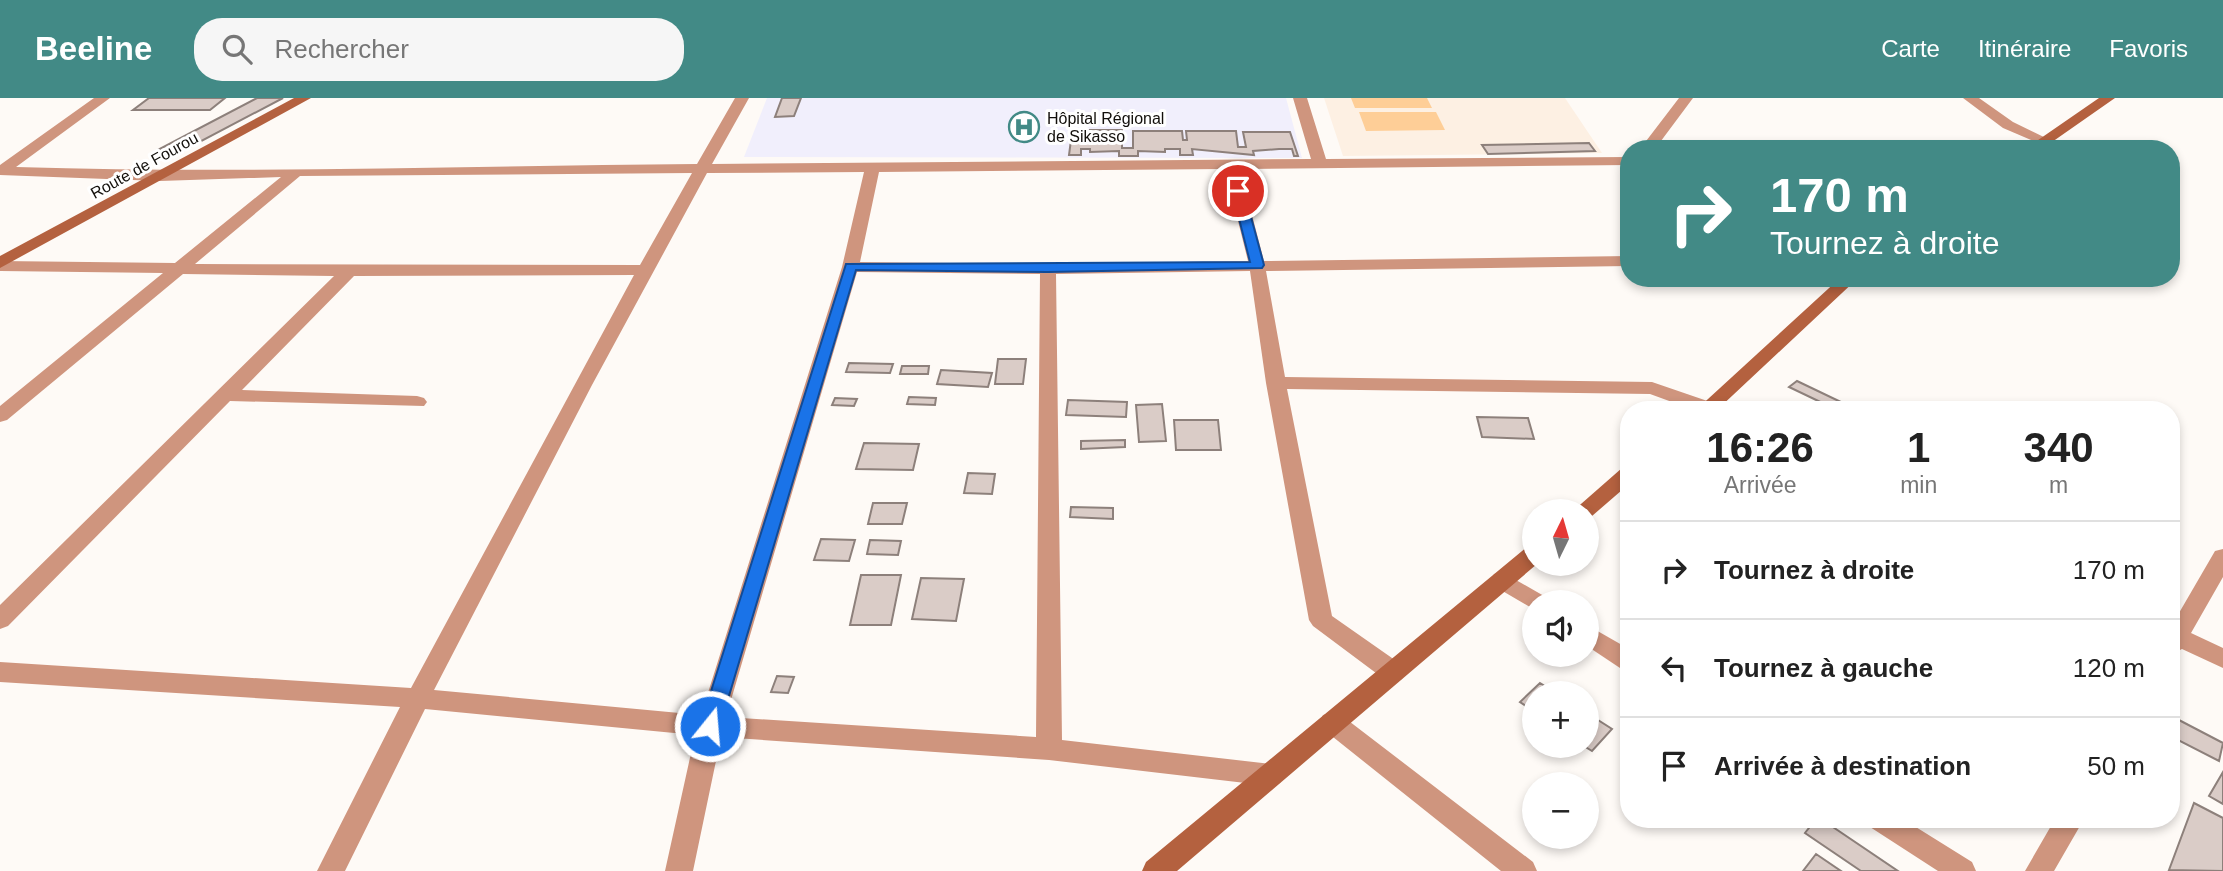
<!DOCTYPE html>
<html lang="fr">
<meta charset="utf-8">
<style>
body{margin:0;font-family:Helvetica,sans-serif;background:#f6f6f6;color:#222;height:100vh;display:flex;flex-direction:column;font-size:26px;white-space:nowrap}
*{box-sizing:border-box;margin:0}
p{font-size:23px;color:#767676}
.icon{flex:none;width:38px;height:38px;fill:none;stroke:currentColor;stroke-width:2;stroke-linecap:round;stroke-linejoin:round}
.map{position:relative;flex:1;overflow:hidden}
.panel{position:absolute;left:1620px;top:303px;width:560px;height:427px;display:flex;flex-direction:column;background:#fff;border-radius:28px;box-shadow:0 4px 10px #0003}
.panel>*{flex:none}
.top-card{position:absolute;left:1620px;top:42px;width:560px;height:147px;border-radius:28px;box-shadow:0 4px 10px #0003;background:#428a86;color:#fff;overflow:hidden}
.needle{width:46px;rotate:5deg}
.fabs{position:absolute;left:1522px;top:401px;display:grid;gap:14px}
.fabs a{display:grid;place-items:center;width:77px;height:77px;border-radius:50%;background:#fff;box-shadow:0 4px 10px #0003;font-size:35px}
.pin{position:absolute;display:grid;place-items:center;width:60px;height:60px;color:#fff;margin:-30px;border:4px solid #fff;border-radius:50%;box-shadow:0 2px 7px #0007}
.me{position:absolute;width:77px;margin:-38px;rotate:17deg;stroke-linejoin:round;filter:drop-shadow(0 0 5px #0008)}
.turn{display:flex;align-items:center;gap:24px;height:147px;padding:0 35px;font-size:32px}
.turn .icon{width:91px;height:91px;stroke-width:2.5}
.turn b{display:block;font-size:49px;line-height:60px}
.eta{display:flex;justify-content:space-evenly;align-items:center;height:119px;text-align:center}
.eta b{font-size:42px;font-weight:800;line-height:49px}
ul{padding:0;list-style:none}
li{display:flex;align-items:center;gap:21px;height:98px;padding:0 35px;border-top:2px solid #e0e0e0}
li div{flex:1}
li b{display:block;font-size:26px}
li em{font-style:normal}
header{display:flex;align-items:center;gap:42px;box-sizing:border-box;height:98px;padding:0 35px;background:#428a86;color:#fff}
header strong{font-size:33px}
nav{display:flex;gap:38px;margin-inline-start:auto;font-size:24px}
.search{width:490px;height:63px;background:#f6f6f6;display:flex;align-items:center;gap:18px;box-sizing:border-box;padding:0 24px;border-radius:28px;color:#767676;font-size:26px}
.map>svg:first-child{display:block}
.built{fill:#fdf0e3}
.medical{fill:#f1effc}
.green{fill:#fece97}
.building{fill:#daccc7;stroke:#8d807b;stroke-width:2}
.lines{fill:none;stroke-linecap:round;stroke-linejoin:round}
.street{fill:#cf957e;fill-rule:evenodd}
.secondary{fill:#b4613f;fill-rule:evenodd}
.route{fill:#1a73e8;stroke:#114b97;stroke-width:2}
.labels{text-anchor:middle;stroke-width:6;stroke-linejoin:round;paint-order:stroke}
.far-poi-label{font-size:16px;fill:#120f0b;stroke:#fff;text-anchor:start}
.far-street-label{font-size:16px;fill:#120f0b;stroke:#fff}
</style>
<header>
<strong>Beeline</strong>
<div class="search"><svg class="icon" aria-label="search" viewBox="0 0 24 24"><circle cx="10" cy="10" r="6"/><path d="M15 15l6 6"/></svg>Rechercher</div>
<nav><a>Carte</a><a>Itinéraire</a><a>Favoris</a></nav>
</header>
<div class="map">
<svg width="2223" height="773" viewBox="0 0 2223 773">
<rect width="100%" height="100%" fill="#fefaf6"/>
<path class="built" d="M1324,0H1565L1602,55L1343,58Z"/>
<path class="medical" d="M767,0H1286L1302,60L744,59Z"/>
<path class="green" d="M1351,0H1427L1432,10H1355Z
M1359,14H1436L1445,32L1366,33Z"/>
<path class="building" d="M149,0H225L210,12H133Z
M257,0H283L173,58L152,55Z
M782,0H801L794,18L775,19Z
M1078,32H1122V50H1133V33H1182L1183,42H1187L1186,33H1236L1238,49H1246L1243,34H1290L1298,58H1294L1292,51H1279L1253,53L1254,57L1192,51L1193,57H1180V51H1165V54L1138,53V58H1119V53L1090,54V51H1081V57H1069L1071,42H1077Z
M1589,45L1595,53L1488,56L1482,47Z
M998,261H1026L1023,286H995Z
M849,265L893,266L890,275L846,274Z
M902,268H929L928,276H900Z
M941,272L992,275L988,289L937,286Z
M1797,283L1843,305L1835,311L1789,289Z
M909,299L936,300L935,307L907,306Z
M835,300L857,301L854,308L832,307Z
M1068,302L1127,304L1126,319L1066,317Z
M1162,306L1166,343L1139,344L1136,307Z
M1477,319L1528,320L1534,341L1482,339Z
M1174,322H1218L1221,352H1176Z
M1125,342V349L1081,351V343Z
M864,345L919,346L913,372L856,371Z
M968,375L995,376L992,396L964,395Z
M873,405H907L902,426H868Z
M1071,409L1113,410V421L1070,419Z
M821,441L855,442L849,463L814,462Z
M870,442L901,443L898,457L867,456Z
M861,477H901L891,527H850Z
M921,480L964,481L956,523L912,521Z
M777,578L794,579L788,595L771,594Z
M1540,585L1556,595H1535V614L1520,604Z
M1587,615L1612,631L1592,653L1584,648H1587Z
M2177,621L2223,645L2219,663L2172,639V631Z
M2223,674V706L2209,698Z
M2194,705L2223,720V773L2169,772Z
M1816,721H1821L1898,773H1861L1805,735Z
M1816,756L1841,773H1803Z"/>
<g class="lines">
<path class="street" d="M94,0H110L16,69C243,76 470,68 697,66L735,0H749L712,66L1311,61L1293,0H1307L1326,61L1629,59V67L1240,71L1264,163L1629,158V168L1266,173L1285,279L1652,284L1722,308L1724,312H1694L1650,296L1287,291L1332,518L1402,567L1405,574L1402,581L1393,584L1384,581L1313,528L1309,522L1266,285L1250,173L1056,176L1062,642L1271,666L1280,669L1284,677L1280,685L1271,688L1049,662L721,639L693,773H665L695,637L425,611L345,773H317L400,609L0,584V564L411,590L634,177L354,178L242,292L417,298L424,300L427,304L424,308L230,303L8,528L0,531V507L334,178L183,176L7,322L0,324V308L163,175L0,173V163L175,165L281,79L160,83L0,77V67ZM1225,71L1248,163L1048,166L860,164L879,74ZM864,74L842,169L701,617L434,592L592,287L707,75ZM692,75L640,167L195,166L300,78ZM857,174L1040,176L1036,639L726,619Z
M1679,0H1693L1655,51H1640Z
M1963,0H1979L2013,24L2050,42L2043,46L2038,45L2003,30Z
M1796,42L1876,48L1878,51H1713L1720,47Z
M2223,451V479L2191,535L2223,550V570L2182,551L2172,556V527L2215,453Z
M1502,474L1544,498L1548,504H1535V512L1494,488L1491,482L1494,476Z
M1587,527L1629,551V572L1620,570L1587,548Z
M1332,614L1341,617L1533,764L1537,773H1501L1323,631L1319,624L1323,617Z
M1866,721H1903L1972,764L1976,773H1938L1870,729Z
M2055,721H2084L2054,773H2025Z"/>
<path class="secondary" d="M294,0H311L0,170V158Z
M2099,0H2115L2042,51H2025Z
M1840,180H1858L1717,312H1696Z
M1629,368V386L1592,418L1587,419V413H1573L1622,370Z
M1535,447V466H1537L1177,773H1142L1146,764L1527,449Z"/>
</g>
<path class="route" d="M1238,90L1244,93L1264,167L1262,170L1048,174L856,172L720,628L717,633L710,635L703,633L700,628L846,166L1250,164L1232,93Z"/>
<defs>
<g id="hospital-ring" transform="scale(1.575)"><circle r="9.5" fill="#fff" stroke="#428a86" stroke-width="1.5"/><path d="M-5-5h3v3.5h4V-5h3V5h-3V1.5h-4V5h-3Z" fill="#428a86"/></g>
</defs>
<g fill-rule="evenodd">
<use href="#hospital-ring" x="1024" y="29"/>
</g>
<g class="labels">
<g class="far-poi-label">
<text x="1047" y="26">Hôpital Régional<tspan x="1047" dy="18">de Sikasso</tspan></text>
</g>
<g class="far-street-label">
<text transform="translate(144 67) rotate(-29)" y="6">Route de Fourou</text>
</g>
</g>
</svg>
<div class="fabs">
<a><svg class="needle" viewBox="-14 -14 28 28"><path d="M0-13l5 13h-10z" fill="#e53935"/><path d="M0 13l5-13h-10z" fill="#767676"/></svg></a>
<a><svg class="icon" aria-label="sound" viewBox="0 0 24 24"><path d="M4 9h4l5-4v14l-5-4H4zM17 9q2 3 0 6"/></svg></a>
<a>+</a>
<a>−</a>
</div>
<div class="pin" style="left:1238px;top:93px;background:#d93025"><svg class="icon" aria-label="arrive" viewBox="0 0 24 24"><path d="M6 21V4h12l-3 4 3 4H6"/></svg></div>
<svg class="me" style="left:710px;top:628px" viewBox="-20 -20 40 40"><circle r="17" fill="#1a73e8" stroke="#fff" stroke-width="3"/><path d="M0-11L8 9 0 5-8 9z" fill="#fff"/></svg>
<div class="top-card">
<div class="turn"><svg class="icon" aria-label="right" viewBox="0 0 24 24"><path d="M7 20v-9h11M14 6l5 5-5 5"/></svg><div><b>170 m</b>Tournez à droite</div></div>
</div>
<section class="panel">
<div class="eta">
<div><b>16:26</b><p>Arrivée</p></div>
<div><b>1</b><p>min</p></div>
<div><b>340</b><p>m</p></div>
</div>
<ul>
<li><svg class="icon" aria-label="right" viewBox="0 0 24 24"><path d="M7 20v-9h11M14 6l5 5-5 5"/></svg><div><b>Tournez à droite</b></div><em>170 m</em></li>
<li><svg class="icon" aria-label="left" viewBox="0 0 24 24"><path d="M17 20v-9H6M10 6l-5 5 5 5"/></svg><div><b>Tournez à gauche</b></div><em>120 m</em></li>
<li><svg class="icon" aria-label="arrive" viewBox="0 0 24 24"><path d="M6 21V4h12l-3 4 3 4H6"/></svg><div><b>Arrivée à destination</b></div><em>50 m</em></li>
</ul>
</section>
</div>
